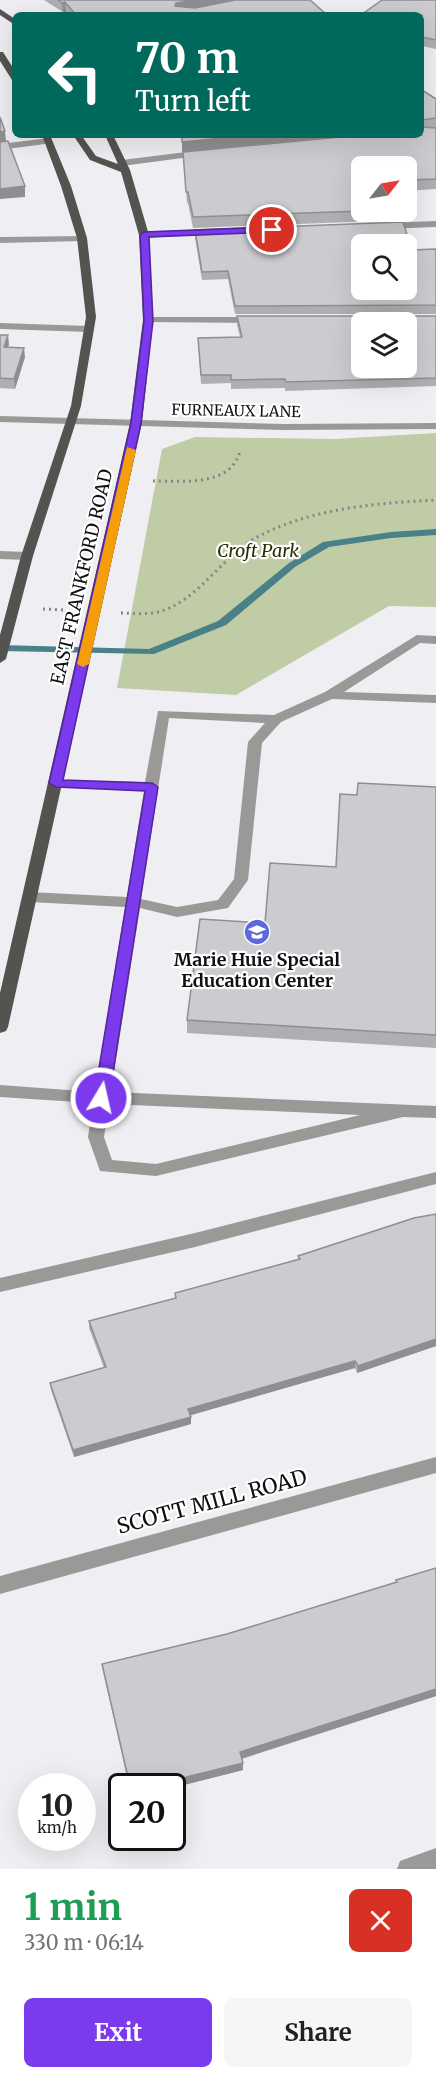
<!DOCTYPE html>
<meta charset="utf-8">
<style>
body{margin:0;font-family:Merriweather,serif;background:#f6f6f6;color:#202124;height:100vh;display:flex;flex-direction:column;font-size:22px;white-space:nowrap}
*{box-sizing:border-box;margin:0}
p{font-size:20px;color:#757577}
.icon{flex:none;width:33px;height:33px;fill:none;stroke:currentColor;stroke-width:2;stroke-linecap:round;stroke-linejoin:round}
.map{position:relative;height:1869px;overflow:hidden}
.drawer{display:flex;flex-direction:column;background:#fff;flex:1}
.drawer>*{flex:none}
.guide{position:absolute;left:12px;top:12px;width:412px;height:126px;border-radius:9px;box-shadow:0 6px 24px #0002;background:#00695c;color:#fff;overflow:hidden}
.needle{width:39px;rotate:59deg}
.buttons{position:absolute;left:351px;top:156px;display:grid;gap:12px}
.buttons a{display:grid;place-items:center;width:66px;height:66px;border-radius:9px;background:#fff;box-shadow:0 6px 24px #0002;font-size:30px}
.speed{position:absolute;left:18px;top:1773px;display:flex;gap:12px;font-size:30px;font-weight:700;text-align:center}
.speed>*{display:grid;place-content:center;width:78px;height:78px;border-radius:50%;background:#fff;box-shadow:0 6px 24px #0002;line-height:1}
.speed small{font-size:15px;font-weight:400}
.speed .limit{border:3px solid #111;border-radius:9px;background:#fff;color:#111}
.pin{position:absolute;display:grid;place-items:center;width:51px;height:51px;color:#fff;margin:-26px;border:3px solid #fff;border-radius:50%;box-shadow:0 2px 6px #0007}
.me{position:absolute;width:66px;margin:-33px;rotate:9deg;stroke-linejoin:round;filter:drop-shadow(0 0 4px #0008)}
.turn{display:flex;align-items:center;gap:21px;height:126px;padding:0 24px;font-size:27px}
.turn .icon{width:78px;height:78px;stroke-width:2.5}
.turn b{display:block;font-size:42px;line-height:51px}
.round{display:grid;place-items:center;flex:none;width:63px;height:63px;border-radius:9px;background:#f6f6f6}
.headline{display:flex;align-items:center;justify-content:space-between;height:102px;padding:0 24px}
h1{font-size:36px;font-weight:700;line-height:45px;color:#1e9e55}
.action{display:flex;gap:12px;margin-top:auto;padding:12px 24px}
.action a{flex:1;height:69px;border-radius:9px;background:#7c3aed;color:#fff;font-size:24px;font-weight:700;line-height:69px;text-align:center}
.action a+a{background:#f6f6f6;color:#202124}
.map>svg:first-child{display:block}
.green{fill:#c0cca5}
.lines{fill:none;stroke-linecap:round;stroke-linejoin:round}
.stream{fill:#4a8087;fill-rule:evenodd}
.path{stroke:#858488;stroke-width:3;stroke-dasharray:2 4;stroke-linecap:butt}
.minor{fill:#9a9997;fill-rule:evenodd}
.major{fill:#555350;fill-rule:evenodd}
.wall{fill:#afafb3}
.shaded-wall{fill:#8f8f92}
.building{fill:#ccccd0;stroke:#8f8f92;stroke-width:1.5;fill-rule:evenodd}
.route{fill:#7c3aed;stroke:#51269a;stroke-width:1.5}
.slow{fill:#f59e0b}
.labels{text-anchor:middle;stroke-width:4.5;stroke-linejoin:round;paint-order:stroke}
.far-street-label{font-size:15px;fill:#100f11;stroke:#fff}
.park-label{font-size:18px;font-style:italic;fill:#252f04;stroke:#fff}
.street-label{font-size:18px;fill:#100f11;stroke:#fff}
.poi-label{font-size:18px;font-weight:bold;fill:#100f11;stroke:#fff}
.near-street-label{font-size:21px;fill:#100f11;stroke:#fff}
</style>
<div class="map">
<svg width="436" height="1869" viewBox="0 0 436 1869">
<rect width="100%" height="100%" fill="#efeff3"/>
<path class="green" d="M436,433V607L389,606L236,695L117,688L162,449L195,437L334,439Z"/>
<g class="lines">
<path class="stream" d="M436,529V535L391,538L329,547L295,567L226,625L154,654L0,651V645L149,649L218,621L289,563L323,542L391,532Z"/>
<path class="path" d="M153,481C183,481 231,487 240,451
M43,609L65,610
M121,613C133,613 146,615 158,612C200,601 222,554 261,535C315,508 377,503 436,500"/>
<path class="minor" d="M49,138L52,139V143L0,150V144Z
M202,150L207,153L205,155L122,166L117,163L122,160Z
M436,221V227L384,229L379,226L384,223Z
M213,229L216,230V234L144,238L139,235L144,232Z
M85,236V240L82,241L0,243V237Z
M148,317H256L261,320L256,323L144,322L143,320Z
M0,323L89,326L94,329L89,332L0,329Z
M0,416L284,424L436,423V429L284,430L0,422Z
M0,551L27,552L33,556L27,560L0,559Z
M417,635L436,636V644L420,643L344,692L436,695V703L332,699L281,722L262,743L248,880L228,908L177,917L140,908L111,1092L436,1106V1118L403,1117L156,1176L100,1171L88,1137L93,1103L0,1097V1085L95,1092L125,907L30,902L23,897L30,892L127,897L144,791L56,787L51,786L49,783L51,780L145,782L158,711L274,715L325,692ZM169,718L265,723L248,742L234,879L218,900L177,907L141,899ZM109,1104L360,1115L156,1164L112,1160L104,1137Z
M436,1172V1184L195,1247L0,1292V1278L195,1233Z
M436,1457V1473L0,1594V1576Z
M436,1848V1869H397L400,1861Z"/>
<path class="major" d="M0,9L15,19V25L0,15Z
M0,52H3L15,71V81L12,80L0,61Z
M42,135H50L71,186L87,238L96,317L81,406L33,556L6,659L0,663V635L21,556L71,406L86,317L77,238L61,186Z
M73,135H81L96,156L118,164L105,135H113L130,170L149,235L153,320L142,423L8,1027L6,1031L0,1033V993L130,423L143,320L139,235L121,172L90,160Z"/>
</g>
<path class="wall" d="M44,0H310L327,15H69L66,12H63Z
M436,0V49L422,46V15Z
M422,90L436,99V189L406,191V166H362V212H400V220L193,228L188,203H187L183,152L422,135Z
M195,230L412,250L436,249V314H235L228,279L202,280L195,238Z
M237,316H436V386L285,391V388L231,389V383L201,384L198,338L240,337L237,325Z
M0,335L9,344L8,347L25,357L15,389L0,388Z
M436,787V1048L187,1033V1020L265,923L336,867L357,795Z
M436,1214V1346L357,1373L355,1368L190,1415L191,1424L74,1457L51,1390L50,1383L104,1368L89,1328V1321L175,1298V1293L298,1260V1256Z
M436,1568V1696L242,1759L243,1763V1770L172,1788V1786H129L103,1671L102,1664L227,1634L395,1583L396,1580Z"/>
<path class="shaded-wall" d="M194,0H241L177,13L175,6L176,3Z
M65,2L66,12H63L62,3Z
M5,131L6,141L0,142V132Z
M252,135H358L182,152V142Z
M25,186V197L0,199V189Z
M8,335L9,344L5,356L4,347Z
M24,348L25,357L15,389L14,379Z
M436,1339V1346L357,1373L358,1366Z
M355,1361V1368L188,1416V1409Z
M191,1417V1424L74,1457L73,1450Z
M436,1689V1696L240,1759V1752Z
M243,1763V1770L172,1788V1786H150Z"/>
<path class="building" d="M58,0H194L176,3L175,6L195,8L235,0H310L327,15H76L65,2L62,3Z
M382,0H436V40L422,37V15H361Z
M422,90L436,99V118L422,120Z
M0,117L5,131L0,132Z
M422,127L436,128V179L406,180V166H362V211L193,217L188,192H186L183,152L361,135H422Z
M182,135H252L182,142Z
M8,141L25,186L0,189V142Z
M403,222L412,250L436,249V305L235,306L228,271L202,272L195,230ZM362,244H406V290H362Z
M237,316H436V378L286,382L285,379L231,380V375H201L198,338L242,337ZM362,322H406V368H362Z
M0,335H8L4,347L24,348L14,379L0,378Z
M358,783L436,787V1035L187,1020L200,919L265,923L270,863L336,867L340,794L357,795Z
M436,1214V1339L358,1366L355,1361L188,1409L191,1417L73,1450L50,1383L106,1367L89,1321L176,1298L175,1293L300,1259L298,1256L414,1218Z
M436,1568V1689L240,1752L243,1763L150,1786H130L102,1664L227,1634L397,1582L396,1580Z"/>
<path class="route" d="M272,227L275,228V232L149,237L153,321L141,423L63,780L152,783L158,787L109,1098L107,1102H96L94,1098L145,791L56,787L49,783L131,423L144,321L140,235L144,232Z"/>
<path class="slow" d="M127,447L136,450L89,664L83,667L77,664Z"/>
<defs>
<g id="school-disc" transform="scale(1.35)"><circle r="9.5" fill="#5d67de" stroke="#fff"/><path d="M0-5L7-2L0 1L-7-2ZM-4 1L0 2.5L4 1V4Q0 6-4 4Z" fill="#fff"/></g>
</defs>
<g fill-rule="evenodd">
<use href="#school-disc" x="257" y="932"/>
</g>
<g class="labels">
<g class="far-street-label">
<text transform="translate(236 411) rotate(1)" y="5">FURNEAUX LANE</text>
</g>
<g class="park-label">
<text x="258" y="557">Croft Park</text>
</g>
<g class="street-label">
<text transform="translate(82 577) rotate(-77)" y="6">EAST FRANKFORD ROAD</text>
</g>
<g class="poi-label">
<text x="257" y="966">Marie Huie Special<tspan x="257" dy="21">Education Center</tspan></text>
</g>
<g class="near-street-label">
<text transform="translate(212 1502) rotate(-15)" y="7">SCOTT MILL ROAD</text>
</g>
</g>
</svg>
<div class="buttons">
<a><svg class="needle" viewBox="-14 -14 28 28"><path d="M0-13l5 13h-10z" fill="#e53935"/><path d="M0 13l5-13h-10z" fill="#757577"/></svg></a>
<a><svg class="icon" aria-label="search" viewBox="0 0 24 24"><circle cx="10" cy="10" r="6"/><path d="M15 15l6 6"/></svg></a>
<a><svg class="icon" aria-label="layers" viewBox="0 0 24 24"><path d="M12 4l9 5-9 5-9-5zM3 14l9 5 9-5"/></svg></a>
</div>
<div class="speed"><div>10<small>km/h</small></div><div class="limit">20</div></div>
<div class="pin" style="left:272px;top:230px;background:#d93025"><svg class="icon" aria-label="arrive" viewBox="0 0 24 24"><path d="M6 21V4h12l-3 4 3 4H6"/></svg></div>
<svg class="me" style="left:101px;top:1098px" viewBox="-20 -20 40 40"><circle r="17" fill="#7c3aed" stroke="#fff" stroke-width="3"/><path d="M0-11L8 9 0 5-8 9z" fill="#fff"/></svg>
<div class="guide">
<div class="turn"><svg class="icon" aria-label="left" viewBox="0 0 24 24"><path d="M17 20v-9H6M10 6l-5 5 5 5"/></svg><div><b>70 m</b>Turn left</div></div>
</div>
</div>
<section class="drawer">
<div class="headline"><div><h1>1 min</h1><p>330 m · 06:14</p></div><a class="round" style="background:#d93025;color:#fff"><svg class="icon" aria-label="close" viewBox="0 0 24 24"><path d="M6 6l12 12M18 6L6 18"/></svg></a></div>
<div class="action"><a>Exit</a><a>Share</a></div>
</section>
